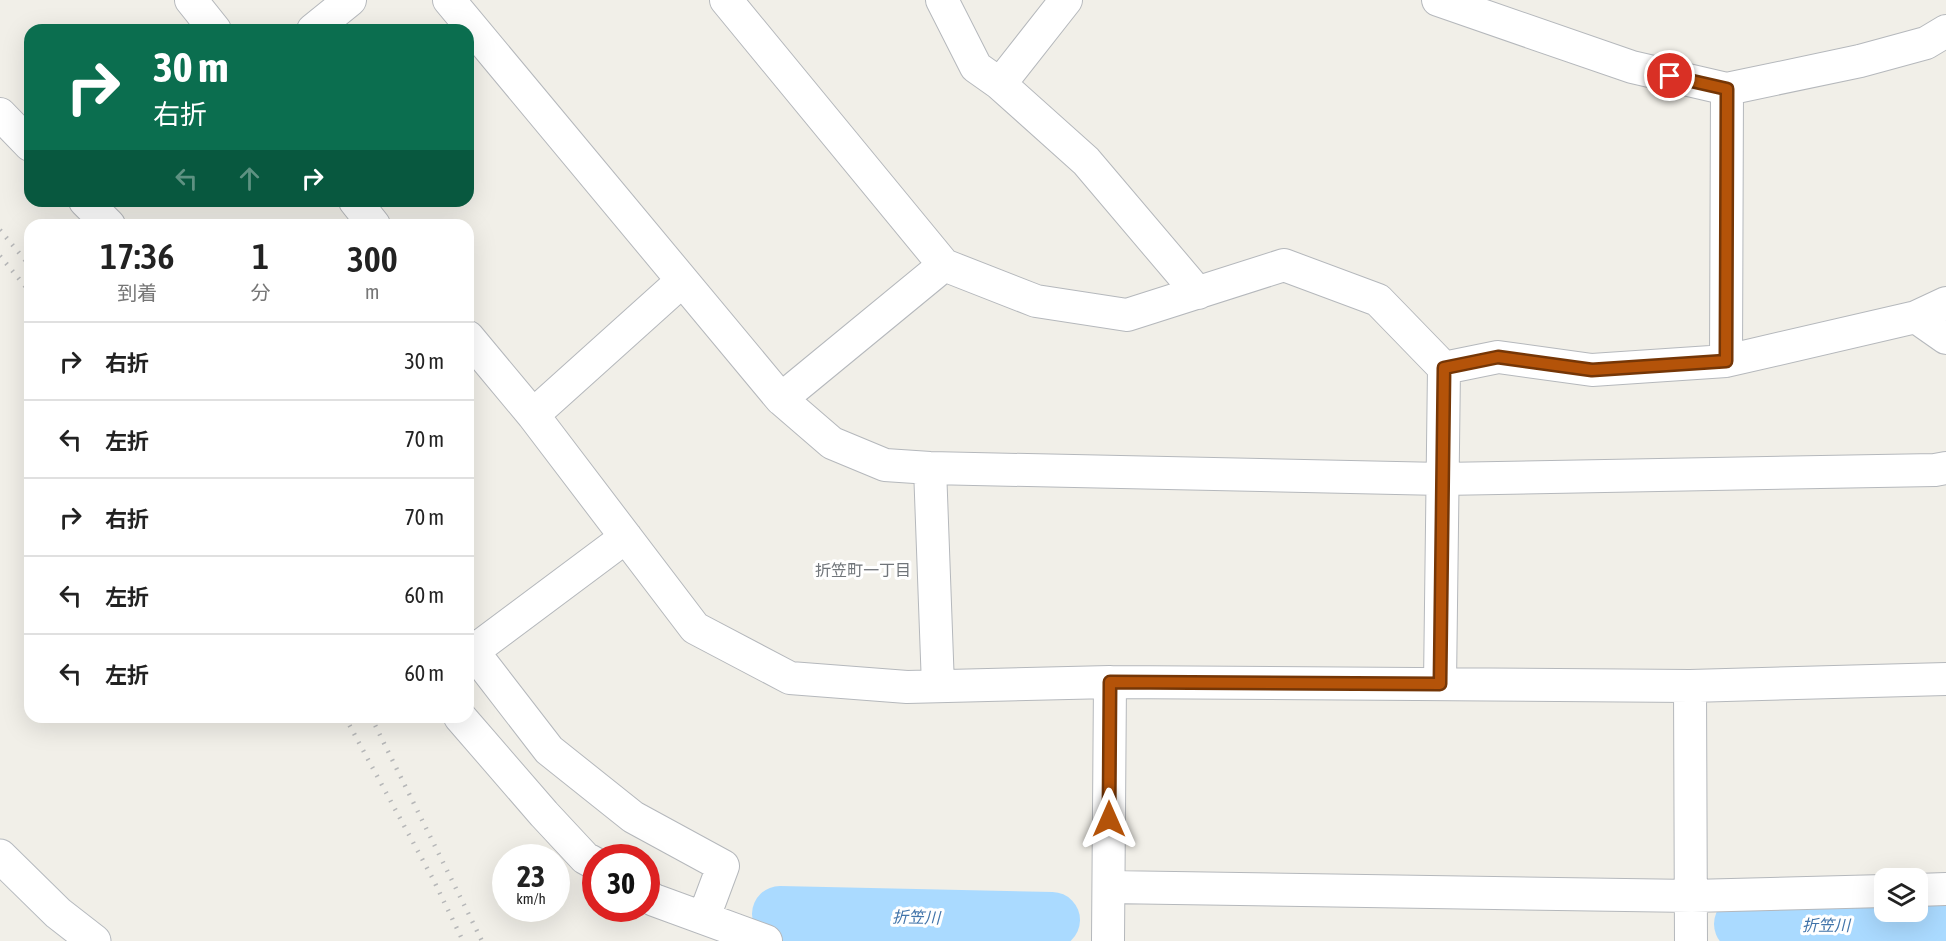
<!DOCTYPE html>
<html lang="ja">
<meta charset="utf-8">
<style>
body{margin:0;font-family:"Asap Condensed","Noto Sans JP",sans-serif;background:#f2f2f2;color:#222;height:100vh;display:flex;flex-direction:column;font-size:22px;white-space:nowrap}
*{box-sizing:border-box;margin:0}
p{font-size:20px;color:#767676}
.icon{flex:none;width:33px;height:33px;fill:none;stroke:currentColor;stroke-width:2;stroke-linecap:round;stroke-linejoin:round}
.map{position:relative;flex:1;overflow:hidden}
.sheet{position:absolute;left:24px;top:219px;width:450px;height:504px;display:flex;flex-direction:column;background:#fff;border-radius:18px;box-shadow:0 6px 24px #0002}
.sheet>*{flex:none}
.hud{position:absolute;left:24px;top:24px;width:450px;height:183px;border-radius:18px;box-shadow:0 6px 24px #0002;background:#0b6e4f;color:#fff;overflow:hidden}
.controls{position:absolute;left:1874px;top:868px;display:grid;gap:12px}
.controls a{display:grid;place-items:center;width:54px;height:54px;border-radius:12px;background:#fff;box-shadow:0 6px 24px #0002;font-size:30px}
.speed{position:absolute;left:492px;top:844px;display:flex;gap:12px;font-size:30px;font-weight:700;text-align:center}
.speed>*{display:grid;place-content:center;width:78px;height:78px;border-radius:50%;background:#fff;box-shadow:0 6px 24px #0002;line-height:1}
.speed small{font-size:15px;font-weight:400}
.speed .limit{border:9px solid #d22;background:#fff;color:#111}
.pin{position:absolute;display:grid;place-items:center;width:51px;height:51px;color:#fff;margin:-26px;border:3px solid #fff;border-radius:50%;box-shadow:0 2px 6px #0007}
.me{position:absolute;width:66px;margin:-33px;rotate:0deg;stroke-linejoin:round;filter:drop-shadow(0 0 4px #0008)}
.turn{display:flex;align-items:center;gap:21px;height:126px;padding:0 30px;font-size:27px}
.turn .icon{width:78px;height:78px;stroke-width:2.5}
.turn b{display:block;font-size:42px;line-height:51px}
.lanes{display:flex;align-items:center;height:57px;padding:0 30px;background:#0003;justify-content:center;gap:30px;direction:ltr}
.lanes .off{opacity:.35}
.eta{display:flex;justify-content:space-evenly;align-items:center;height:102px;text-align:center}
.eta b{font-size:36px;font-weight:600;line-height:42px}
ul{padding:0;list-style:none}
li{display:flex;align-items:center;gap:18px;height:78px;padding:0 30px;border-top:2px solid #e0e0e0}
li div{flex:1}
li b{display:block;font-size:22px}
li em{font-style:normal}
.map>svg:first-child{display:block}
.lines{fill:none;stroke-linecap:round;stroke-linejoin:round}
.river{stroke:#aadaff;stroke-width:56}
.street-casing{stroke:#b5b8bc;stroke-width:34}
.secondary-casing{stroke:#b6babf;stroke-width:35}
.street{stroke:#fff;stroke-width:32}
.secondary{stroke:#fff;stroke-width:33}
.rail{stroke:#b6b7b8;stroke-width:4.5;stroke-dasharray:1.5 8;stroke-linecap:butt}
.route-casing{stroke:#753606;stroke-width:15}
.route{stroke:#b45309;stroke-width:10}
.labels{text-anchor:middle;stroke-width:6;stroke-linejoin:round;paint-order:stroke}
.neighbourhood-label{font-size:16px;fill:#70757a;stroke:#fff}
.water-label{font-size:16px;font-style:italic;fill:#4174aa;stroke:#fff}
</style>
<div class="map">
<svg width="1946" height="941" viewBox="0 0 1946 941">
<rect width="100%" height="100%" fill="#f1efe8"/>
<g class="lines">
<path class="river" d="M780,914L1052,920
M1742,924L1946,926"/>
<g class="street-casing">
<path id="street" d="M191,0L215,30
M449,0L781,399L832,443L885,465L930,468L1442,479L1935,470L1946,468
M726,0L944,265L1036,301L1127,315L1284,265L1378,300L1444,368L1498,357L1592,370L1726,361L1916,317L1946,303
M942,0L976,67L1000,84L1086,161L1198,293
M1438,0L1632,67L1727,89L1860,61L1926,43L1946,31
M313,30L350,0
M1000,84L1066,0
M0,114L30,145
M85,201L109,225
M355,201L374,225
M1916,317L1946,338
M468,337L533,415L695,628L790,678L907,687L1110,682L1690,686L1946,679
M1726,361L1727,89
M781,399L944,265
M533,415L682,281
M930,468L938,686
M468,645L549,750L633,817L723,866L704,917
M468,655L626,537
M1440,684L1444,368
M1690,686L1691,941
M460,717L544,814L585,858L596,864
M1109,887L1692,896L1884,891
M1917,890L1946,889
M646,895L654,900L766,941
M1108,941L1110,682"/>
</g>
<g class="secondary-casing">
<path id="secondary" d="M0,856L58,913L94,941"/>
</g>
<use href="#street" class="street"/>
<use href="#secondary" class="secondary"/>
<path class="rail" d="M0,230L30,266
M0,256L30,292
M345,717L433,879L463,941
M371,717L482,941"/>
</g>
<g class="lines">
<g class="route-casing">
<path id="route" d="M1109,819L1110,682L1440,684L1444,368L1498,357L1592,370L1726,361L1727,89L1670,76"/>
</g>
<use href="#route" class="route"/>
</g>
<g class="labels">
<g class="neighbourhood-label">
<text x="863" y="576">折笠町一丁目</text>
</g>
<g class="water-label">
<text transform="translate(916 917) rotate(1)" y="6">折笠川</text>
<text x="1826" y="931">折笠川</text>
</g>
</g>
</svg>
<div class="controls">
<a><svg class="icon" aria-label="layers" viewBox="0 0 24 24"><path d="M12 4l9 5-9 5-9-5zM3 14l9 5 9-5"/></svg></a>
</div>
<div class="speed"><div>23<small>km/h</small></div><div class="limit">30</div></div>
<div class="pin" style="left:1670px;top:76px;background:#d93025"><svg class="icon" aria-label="arrive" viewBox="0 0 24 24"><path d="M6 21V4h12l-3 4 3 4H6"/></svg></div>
<svg class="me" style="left:1109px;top:819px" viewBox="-20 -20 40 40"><path d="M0-17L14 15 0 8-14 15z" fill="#b45309" stroke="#fff" stroke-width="4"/></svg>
<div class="hud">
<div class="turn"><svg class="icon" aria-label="right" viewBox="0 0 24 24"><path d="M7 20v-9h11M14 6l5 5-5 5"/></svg><div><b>30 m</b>右折</div></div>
<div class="lanes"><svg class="icon off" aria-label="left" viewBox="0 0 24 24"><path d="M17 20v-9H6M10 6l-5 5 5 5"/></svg><svg class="icon off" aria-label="ahead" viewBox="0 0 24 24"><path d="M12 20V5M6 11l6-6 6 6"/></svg><svg class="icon" aria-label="right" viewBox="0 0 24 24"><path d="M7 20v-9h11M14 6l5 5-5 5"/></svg></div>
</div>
<section class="sheet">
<div class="eta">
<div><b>17:36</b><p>到着</p></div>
<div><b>1</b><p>分</p></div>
<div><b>300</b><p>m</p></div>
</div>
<ul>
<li><svg class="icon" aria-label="right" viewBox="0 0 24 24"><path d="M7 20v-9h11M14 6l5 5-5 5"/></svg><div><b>右折</b></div><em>30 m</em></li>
<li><svg class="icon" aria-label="left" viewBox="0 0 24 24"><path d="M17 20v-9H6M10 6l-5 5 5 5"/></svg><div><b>左折</b></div><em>70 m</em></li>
<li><svg class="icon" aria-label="right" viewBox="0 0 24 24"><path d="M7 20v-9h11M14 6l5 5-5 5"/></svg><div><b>右折</b></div><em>70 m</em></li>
<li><svg class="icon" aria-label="left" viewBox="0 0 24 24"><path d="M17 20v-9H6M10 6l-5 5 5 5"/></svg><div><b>左折</b></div><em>60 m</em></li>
<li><svg class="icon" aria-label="left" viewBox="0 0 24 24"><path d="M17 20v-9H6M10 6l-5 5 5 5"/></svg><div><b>左折</b></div><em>60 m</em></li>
</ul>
</section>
</div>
